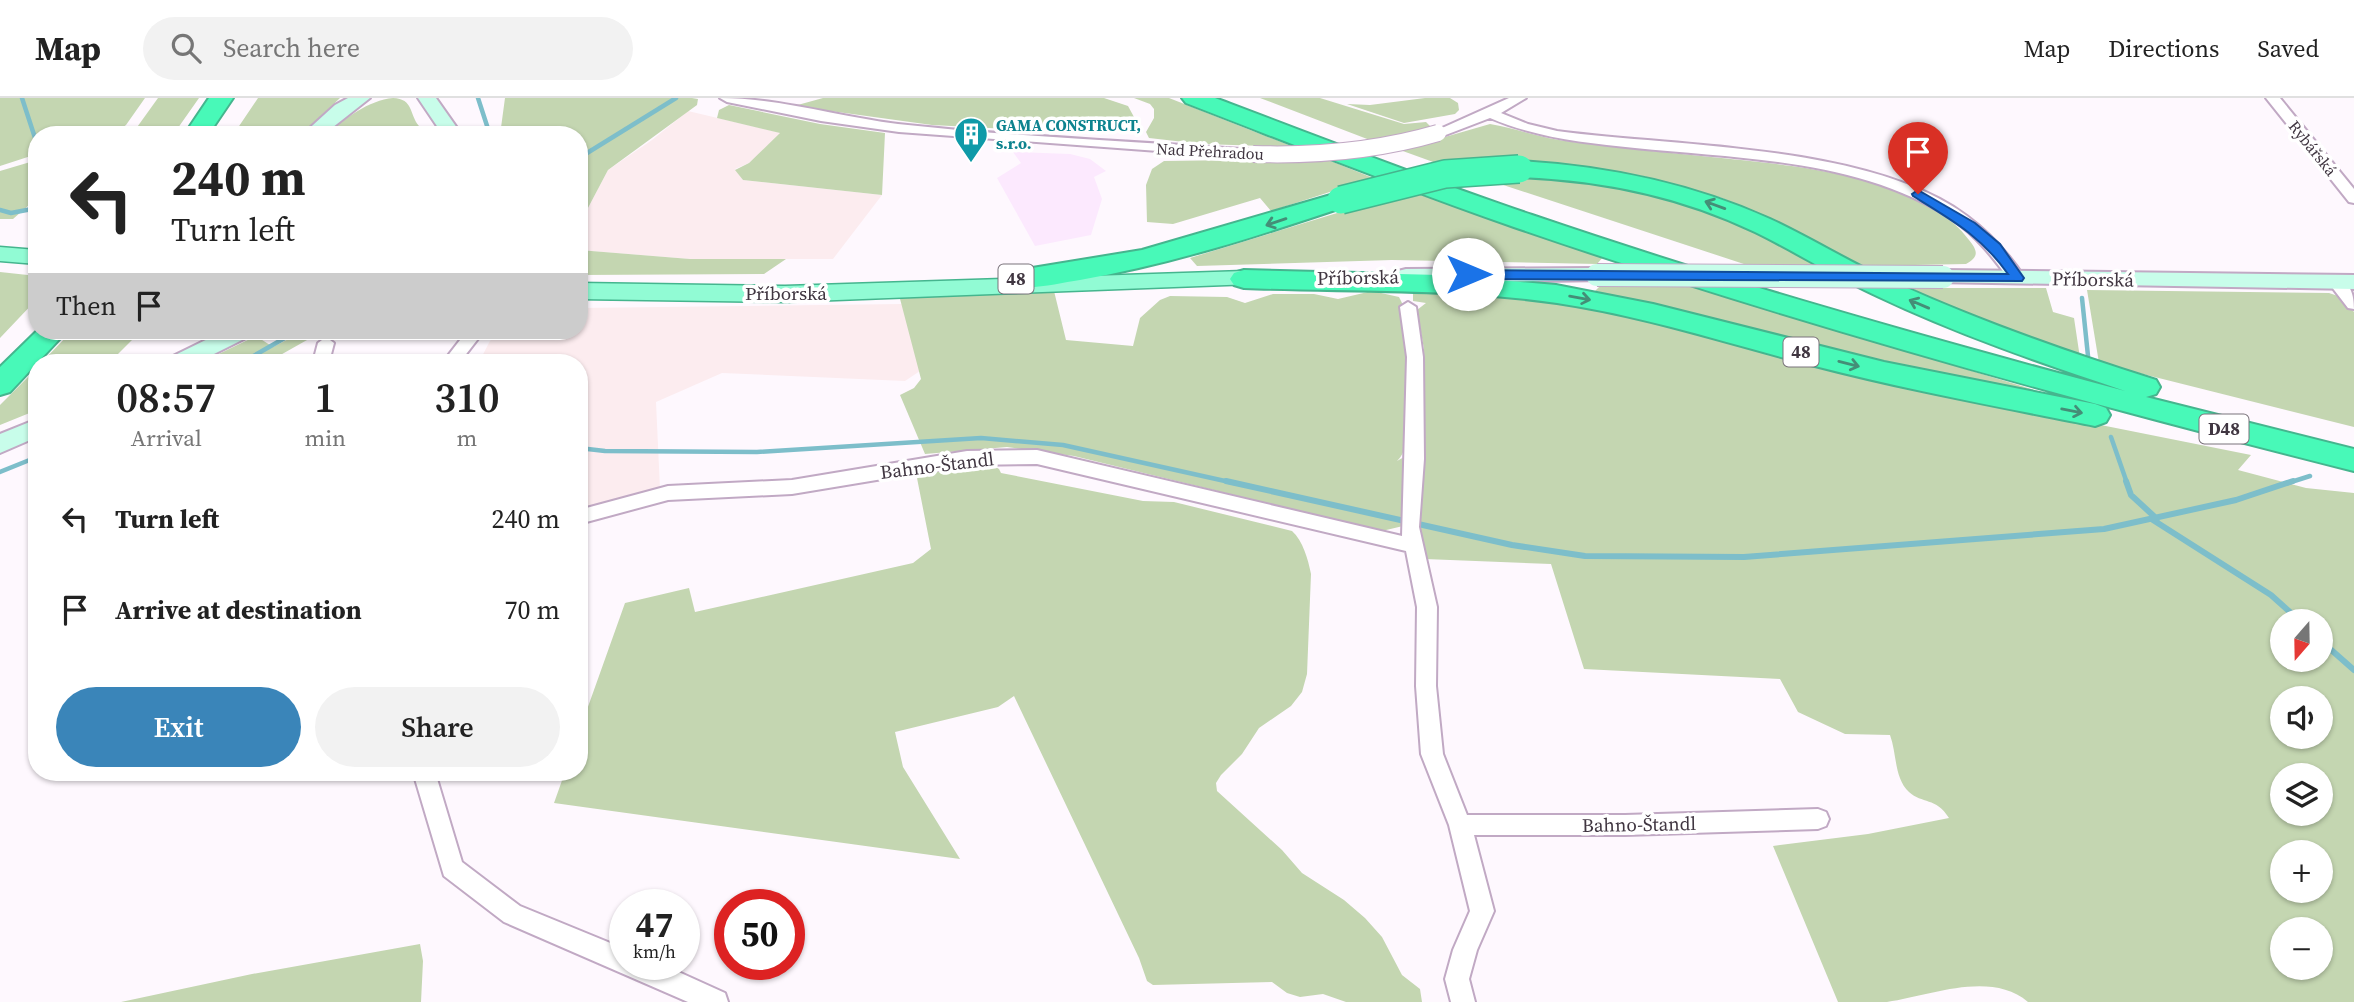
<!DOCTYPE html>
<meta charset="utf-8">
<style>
body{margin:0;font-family:"Source Serif 4",serif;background:#f2f2f2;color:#222;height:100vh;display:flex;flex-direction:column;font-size:26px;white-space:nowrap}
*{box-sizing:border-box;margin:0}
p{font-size:23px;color:#767676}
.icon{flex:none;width:38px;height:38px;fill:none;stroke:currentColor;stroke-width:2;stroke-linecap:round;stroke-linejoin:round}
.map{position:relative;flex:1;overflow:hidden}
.panel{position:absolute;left:28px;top:256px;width:560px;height:427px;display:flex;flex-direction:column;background:#fff;border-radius:28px;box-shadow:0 2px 5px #0004}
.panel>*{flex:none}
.banner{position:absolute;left:28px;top:28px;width:560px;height:214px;border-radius:28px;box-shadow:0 2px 5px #0004;background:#fff;color:#222;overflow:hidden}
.needle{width:46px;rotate:200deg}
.controls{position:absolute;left:2270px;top:511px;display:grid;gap:14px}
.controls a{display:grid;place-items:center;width:63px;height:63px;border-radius:50%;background:#fff;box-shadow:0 2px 5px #0004;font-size:35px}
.speed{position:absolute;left:609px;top:791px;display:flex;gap:14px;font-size:35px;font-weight:700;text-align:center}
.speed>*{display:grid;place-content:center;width:91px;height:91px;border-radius:50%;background:#fff;box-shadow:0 2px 5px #0004;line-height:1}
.speed small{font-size:18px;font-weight:400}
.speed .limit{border:10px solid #d22;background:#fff;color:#111}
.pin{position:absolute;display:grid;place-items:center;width:60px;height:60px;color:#fff;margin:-72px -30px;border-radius:50% 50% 50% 0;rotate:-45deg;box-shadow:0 0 7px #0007}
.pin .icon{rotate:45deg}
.me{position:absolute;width:77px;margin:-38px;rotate:90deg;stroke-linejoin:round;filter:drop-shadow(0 0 5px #0008)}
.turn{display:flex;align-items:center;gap:24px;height:147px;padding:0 28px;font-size:32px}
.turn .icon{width:91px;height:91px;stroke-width:2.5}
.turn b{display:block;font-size:49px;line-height:60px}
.then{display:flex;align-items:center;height:66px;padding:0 28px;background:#0003;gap:14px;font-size:26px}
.eta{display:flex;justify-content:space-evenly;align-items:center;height:119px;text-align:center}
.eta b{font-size:42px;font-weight:600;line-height:49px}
.button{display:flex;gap:14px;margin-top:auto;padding:14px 28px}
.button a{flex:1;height:80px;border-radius:42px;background:#3a85b9;color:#fff;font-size:28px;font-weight:600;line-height:80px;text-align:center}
.button a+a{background:#f2f2f2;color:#222}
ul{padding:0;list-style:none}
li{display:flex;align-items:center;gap:21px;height:91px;padding:0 28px}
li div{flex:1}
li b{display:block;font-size:26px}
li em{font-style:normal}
header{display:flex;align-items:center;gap:42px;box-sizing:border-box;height:98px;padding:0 35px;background:#fff;border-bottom:2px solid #e0e0e0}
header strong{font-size:33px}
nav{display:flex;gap:38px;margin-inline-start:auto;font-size:24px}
.search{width:490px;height:63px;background:#f2f2f2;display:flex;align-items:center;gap:18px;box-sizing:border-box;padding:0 24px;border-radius:38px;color:#767676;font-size:26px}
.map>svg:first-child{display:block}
.built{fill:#fce9fe}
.industrial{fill:#fcecef}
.green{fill:#c4d6b1;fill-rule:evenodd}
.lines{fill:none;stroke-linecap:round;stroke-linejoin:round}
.stream-far1{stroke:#7dbeca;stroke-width:4.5}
.stream{stroke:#7dbeca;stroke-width:6}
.street-casing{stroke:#c1a9c4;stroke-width:4}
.secondary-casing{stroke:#c1a9c4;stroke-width:4}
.primary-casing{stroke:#45b58e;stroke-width:3}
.highway-casing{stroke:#45b58e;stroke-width:4}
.street{fill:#fff;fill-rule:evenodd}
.secondary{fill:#c8fdea;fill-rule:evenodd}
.primary{fill:#91fbd4;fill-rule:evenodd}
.highway{fill:#48f9b8;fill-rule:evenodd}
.street-bridge-casing{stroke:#c1a9c4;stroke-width:18;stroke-linecap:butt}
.secondary-bridge-casing{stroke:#c1a9c4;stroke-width:24;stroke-linecap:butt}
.highway-bridge-casing{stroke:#45b58e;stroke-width:30;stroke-linecap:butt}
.street-bridge{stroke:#fff;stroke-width:16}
.secondary-bridge{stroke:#c8fdea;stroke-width:22}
.highway-bridge{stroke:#48f9b8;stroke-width:27}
.oneway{stroke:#448e77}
.route{fill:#1a73e8;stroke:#114b97;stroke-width:2}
.labels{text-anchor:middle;stroke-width:7;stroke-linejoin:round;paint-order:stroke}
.far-culture-label{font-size:16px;font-weight:bold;fill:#0d838f;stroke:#fff;text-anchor:start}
.far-street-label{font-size:16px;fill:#403641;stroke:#fff}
.shield{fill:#fff;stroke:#79727a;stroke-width:2}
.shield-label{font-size:18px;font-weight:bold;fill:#403641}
.street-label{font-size:19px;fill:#403641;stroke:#fff}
</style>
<header>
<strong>Map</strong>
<div class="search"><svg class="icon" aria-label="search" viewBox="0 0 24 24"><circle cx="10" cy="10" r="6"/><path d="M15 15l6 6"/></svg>Search here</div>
<nav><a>Map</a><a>Directions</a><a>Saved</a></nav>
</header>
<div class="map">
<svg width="2354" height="904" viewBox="0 0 2354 904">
<rect width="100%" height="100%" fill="#fef8fe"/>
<path class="built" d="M1013,54L1070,56L1090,61L1106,73L1094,79L1102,101L1091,137L1035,148L997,80L1021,65Z"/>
<path class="industrial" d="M688,13L781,35L749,65L735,71L743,82L882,97L833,161H690L579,152V127L608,72L652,42Z
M902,206L920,273L905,283L722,275L656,304L660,391L579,416V264H479L490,243L499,233H579V210Z"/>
<path class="green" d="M0,0H145L126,27L115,35L37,37V56L0,68Z
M158,0H199L173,37H126L135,32Z
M258,0H340L301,37H233Z
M393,0C414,1 409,16 419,28L413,31L418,36L430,37H326C344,21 369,2 393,0Z
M505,0H692L698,1L697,7L608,72L579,127V37H500Z
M823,0H1104L1128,8L1134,19L1120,33L1105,36L932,27L794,8Z
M1134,0H1169L1294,49L1202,46L1149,40L1146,34L1154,20V11L1150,6Z
M1260,0H1320L1404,26L1426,24L1432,30L1375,44Z
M1425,0H1450L1458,5L1459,12L1455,16L1404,25L1347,6L1370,7Z
M729,7L820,26L885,35L882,97L743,82L735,72L749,65L780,35L717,20L719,12Z
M1490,26C1518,31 1544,41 1573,44C1619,50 1665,54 1711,59C1786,67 1921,76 1969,142C1978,153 1979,159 1966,166L1863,168L1779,124L1722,100L1643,78L1527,64L1447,69L1400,52Z
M37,62V100L13,121H0V73Z
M1236,62L1331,63L1373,80L1271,113L1260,100L1173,126L1147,124L1146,87L1152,71L1164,63Z
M1502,78L1583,81L1707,109L1833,168H1750L1479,79Z
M1409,93L1603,159L1597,166L1392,162L1197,168L1190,160Z
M579,152L690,161H786L764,176L579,177Z
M0,174L37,178V201L0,240Z
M1600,188L1693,189L2058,299L1914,271L1595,193Z
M1911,190H2046L2053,214L2074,220L2080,260L2008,236Z
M1413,191L1522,199L1581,207L1965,300L2251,357L2238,372L2306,390L2354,395V904H2028C1990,872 1930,898 1887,904C1871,904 1854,904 1838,904L1773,748L1868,736L1949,720C1936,699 1922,706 1909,694C1894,680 1897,656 1890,637L1845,636L1798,614L1780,581L1584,571L1551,466L1425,461L1417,430L1425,364L1423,323L1425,317L1424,251L1417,212L1426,205L1413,203ZM2282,523H2320V562H2282ZM2282,600H2320V639H2282ZM2282,677H2320V716H2282ZM2282,754H2320V793H2282ZM2282,831H2320V870H2282Z
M2087,192L2329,195L2341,199L2354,214V329L2099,265Z
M1054,193L1066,242L1133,248L1140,220L1160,202L1170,198L1227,199L1245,205L1273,196H1314L1338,201L1372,193L1399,199L1403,207C1407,241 1422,340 1397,363L1404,359L1409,348L1412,355L1403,428L1382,433L1074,358L1007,349L925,356L900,297L914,290L921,281L899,197Z
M72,233H141L110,264H42Z
M304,233H323L268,264H202L256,238L273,249Z
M37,270V312L0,327V307Z
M989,365L999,371L1001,375L1143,403L1174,404L1292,433C1303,443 1308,461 1311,476L1307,576L1302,594L1291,608L1259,630L1242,656L1221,677L1216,685L1217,693L1282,752L1302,775L1344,802L1365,820L1382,839L1402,877L1420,891L1422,904H1346L1323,896L1300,899L1287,895L1272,884L1153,887L1147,883L1139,860L1014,598L998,609L895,634L903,669L960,761L554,705L565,674H579V634L625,505L689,490L695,514L913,465L931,451L916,375Z
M420,846L423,863L421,904H121L252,876Z"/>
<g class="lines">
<path class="stream-far1" d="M22,0L37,46
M478,0L490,37
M579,60L676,0
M0,112L11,115L37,110
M2082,200L2088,258
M243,264L297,233
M2111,339L2127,385
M579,350L605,353L757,354L981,340L1063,347L1234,385
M0,374L37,359
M2288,385L2310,378"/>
<path class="stream" d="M1226,383L1512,447L1585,458L1744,459L2104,431L2236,402L2293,383
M2126,383L2131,397L2157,421
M2153,422L2271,497L2300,523
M2320,542L2354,572"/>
<g class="street-casing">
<path id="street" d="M720,0C778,0 840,19 898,26C1016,39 1135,43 1253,52L1260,56L1253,60L899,34L821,23L727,4Z
M1509,0H1526L1501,15L1528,26L1557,33C1675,49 1871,46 1967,118C1990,135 2009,156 2025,180L2017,185L2011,184C1994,161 1977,138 1953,122C1862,61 1741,61 1635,50C1585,45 1537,40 1490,20L1443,38H1433L1431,35Z
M2266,0H2280L2354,91V105L2349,104Z
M2336,179C2351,183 2354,198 2354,211L2348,210L2328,184Z
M1408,204L1416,209L1423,259L1424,361L1419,429L1437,509L1436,588L1443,656L1467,717H1625L1818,711L1826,714L1829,721L1826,728L1818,731L1625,737H1474L1494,813L1477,852L1469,881L1475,904H1451L1445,881L1453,852L1470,813L1449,727L1421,656L1416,588L1417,509L1406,453L1037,366L967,367L792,396L668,402L579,426V412L668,388L792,382L967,353L1037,352L1402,438L1407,259L1400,209Z
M467,233H484L460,264H443Z
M326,239L334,245L329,264H313L318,245Z
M413,674H435L462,764L520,808L625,851V866H661L725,895L728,904H688L504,824L444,778Z"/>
</g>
<g class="secondary-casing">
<path id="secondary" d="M348,0H370L323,37H302L335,7Z
M418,0H436L462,37H443Z
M1597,170L1605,172L1608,177L1605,182L1406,185L1398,183L1395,178L1398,173L1406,171Z
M1943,172L2354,177V191L1935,184L1932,179L1935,174Z
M224,233H253L250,238L198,264H167L171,259Z
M37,321V339L0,355V336Z"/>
</g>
<g class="primary-casing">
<path id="primary" d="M0,149L37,152V166L0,163Z
M1244,173L1253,176L1256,181L1253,186L785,204L579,201V185L785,188Z"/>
</g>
<g class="highway-casing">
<path id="highway" d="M209,0H233L208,37H184Z
M1182,0H1215C1321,40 1426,81 1532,117C1728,184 1926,240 2125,293C2041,265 1957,236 1877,198C1835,179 1796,154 1755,134C1680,98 1602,82 1519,79L1510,76L1506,71L1510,66L1519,63C1606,68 1690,85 1770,121C1813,141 1854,167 1898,186C1981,224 2068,254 2156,282L2160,289L2156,296L2146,299L2354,351V373C2071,302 1790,224 1514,129C1404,91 1295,47 1186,5Z
M1341,94L1350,97L1354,102L1350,107C1261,137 1172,166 1080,182C1058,185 1032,193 1010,187L1006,181L1010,175L1020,172L1142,152Z
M1244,172L1439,177L1556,187L1653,206L1884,264L2095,306L2106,310L2110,317L2106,324L2095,328C2001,309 1907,292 1815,268C1729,246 1645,218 1557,205C1453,190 1348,194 1244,190L1234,187L1230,181L1234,175Z
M37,233H67L10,294L0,297V269Z"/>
</g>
<use href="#street" class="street"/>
<use href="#secondary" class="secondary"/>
<use href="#primary" class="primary"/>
<use href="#highway" class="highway"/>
<g class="street-bridge-casing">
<path id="street-bridge" d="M1253,56C1316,58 1377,53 1438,35"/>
</g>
<g class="secondary-bridge-casing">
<path id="secondary-bridge" d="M1597,177L1943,179"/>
</g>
<g class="highway-bridge-casing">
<path id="highway-bridge" d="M1341,102L1445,76L1519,71"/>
</g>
<use href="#street-bridge" class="street-bridge"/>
<use href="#secondary-bridge" class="secondary-bridge"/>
<use href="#highway-bridge" class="highway-bridge"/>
</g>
<defs><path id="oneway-shaft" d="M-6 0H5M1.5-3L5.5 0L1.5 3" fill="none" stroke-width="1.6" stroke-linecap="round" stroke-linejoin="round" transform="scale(1.75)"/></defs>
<g class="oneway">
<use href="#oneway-shaft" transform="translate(1715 107) rotate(-160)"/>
<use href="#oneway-shaft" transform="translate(1276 124) rotate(161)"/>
<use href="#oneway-shaft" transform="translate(1580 200) rotate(10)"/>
<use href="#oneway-shaft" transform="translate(1919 206) rotate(-157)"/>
<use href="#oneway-shaft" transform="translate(1849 266) rotate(14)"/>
<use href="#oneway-shaft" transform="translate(2072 313) rotate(11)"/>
</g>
<path class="route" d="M1918,92L1975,125L2000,146L2024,180L2022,183L1468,181L1461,176L1468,172L2008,176C1981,138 1952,122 1913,98L1912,96Z"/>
<defs>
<g id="building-pin" transform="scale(1.75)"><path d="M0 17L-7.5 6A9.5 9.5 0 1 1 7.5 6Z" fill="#0f9aa8" stroke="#fff"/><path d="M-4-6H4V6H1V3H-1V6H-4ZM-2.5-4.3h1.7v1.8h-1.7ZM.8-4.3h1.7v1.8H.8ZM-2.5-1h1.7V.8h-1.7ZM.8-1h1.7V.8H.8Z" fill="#fff"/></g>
</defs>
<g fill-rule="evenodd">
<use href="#building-pin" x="971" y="36"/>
</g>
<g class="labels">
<g class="far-culture-label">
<text x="996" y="33">GAMA CONSTRUCT,<tspan x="996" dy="18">s.r.o.</tspan></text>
</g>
<g class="far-street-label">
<text transform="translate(2313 50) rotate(51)" y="6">Rybářská</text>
<text transform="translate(1210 53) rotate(3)" y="6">Nad Přehradou</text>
</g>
<g class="shield">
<rect x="998.5" y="166.5" width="35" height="29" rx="5"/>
<rect x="1783.5" y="239.5" width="35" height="29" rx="5"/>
<rect x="2199.5" y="316.5" width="49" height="29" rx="5"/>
</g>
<g class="shield-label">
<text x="1016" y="187">48</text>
<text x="1801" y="260">48</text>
<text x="2224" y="337">D48</text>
</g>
<g class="street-label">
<text transform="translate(1358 179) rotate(-1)" y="7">Příborská</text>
<text transform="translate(2093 181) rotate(1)" y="7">Příborská</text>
<text x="786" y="202">Příborská</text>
<text transform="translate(937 367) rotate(-7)" y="7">Bahno-Štandl</text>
<text transform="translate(1639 726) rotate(-1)" y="7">Bahno-Štandl</text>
</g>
</g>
</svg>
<div class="controls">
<a><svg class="needle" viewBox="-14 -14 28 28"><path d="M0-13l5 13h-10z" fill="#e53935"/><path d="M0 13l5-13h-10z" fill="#767676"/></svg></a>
<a><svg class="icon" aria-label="sound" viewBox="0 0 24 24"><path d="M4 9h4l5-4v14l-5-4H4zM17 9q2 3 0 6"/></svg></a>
<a><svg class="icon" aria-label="layers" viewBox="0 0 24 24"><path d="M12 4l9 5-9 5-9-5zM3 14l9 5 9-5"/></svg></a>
<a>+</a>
<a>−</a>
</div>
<div class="speed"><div>47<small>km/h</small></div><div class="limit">50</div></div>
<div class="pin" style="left:1918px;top:96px;background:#d93025"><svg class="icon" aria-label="arrive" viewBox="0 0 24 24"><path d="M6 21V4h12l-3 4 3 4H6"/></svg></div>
<svg class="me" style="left:1468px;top:176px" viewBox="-20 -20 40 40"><circle r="19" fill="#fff"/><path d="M0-13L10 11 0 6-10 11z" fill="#1a73e8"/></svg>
<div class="banner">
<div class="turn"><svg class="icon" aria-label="left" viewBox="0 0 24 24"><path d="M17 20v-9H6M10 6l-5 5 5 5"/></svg><div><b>240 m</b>Turn left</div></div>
<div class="then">Then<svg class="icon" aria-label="arrive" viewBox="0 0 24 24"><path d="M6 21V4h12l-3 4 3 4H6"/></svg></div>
</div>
<section class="panel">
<div class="eta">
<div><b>08:57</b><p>Arrival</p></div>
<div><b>1</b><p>min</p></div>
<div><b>310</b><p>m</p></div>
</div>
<ul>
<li><svg class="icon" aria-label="left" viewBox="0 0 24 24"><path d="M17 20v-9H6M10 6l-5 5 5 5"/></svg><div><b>Turn left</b></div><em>240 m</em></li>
<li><svg class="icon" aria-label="arrive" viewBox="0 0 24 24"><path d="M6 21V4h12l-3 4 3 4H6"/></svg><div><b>Arrive at destination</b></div><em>70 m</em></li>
</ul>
<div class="button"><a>Exit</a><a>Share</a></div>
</section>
</div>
